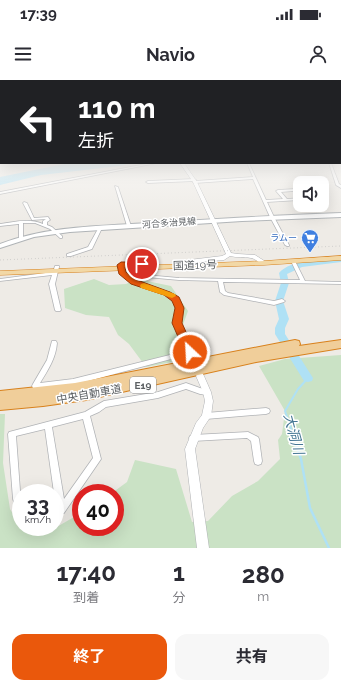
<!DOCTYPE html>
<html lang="ja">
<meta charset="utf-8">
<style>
body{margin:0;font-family:Raleway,"Noto Sans JP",sans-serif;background:#f7f7f7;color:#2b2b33;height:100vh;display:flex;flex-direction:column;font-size:15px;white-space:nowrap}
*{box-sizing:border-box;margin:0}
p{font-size:13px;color:#7c7c81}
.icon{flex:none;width:22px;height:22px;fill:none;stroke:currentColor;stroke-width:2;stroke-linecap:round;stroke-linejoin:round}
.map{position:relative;height:468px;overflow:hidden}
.panel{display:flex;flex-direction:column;background:#fff;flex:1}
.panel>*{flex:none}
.guide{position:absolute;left:0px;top:0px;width:341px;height:84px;box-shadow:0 4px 16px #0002;background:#202124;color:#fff;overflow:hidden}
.controls{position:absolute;left:293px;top:96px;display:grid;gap:8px}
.controls a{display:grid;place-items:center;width:36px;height:36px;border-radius:8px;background:#fff;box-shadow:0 4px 16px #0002;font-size:20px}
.speed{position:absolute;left:12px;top:404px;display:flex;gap:8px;font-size:20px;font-weight:700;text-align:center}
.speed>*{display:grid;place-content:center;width:52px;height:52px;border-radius:50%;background:#fff;box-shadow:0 4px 16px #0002;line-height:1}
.speed small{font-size:10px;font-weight:400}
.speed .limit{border:6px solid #d22;background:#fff;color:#111}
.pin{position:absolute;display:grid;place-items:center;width:34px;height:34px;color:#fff;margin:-17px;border:2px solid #fff;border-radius:50%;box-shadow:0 1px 4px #0007}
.me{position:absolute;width:44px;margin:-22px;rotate:335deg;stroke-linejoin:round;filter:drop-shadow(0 0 3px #0008)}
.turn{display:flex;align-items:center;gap:14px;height:84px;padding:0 12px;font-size:18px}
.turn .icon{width:52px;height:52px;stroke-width:2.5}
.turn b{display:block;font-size:28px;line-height:34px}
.eta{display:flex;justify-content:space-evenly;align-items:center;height:68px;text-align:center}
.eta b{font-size:24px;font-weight:700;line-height:28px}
.action{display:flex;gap:8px;margin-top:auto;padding:8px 12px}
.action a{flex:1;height:46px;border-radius:12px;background:#ea580c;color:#fff;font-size:16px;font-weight:700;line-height:46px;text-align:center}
.action a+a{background:#f7f7f7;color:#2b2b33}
.status{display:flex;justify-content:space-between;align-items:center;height:28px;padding:0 20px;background:#fff;direction:ltr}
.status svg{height:11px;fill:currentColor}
header{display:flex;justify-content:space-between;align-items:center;height:52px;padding:0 12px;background:#fff;font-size:18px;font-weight:700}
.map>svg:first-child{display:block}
.green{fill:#cae2c5}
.water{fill:#afe1f5}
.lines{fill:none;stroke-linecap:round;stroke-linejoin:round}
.stream-far1{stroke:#afe1f5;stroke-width:2}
.stream{stroke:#afe1f5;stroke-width:2.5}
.river{fill:#afe1f5;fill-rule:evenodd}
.minor-casing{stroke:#b1b3b6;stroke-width:1.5}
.tertiary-casing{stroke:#b1b3b6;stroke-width:1}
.secondary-casing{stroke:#b0b4b7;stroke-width:2}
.trunk-casing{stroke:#d8811c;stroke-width:1}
.motorway-casing{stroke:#d8811c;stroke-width:2}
.minor{fill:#fff;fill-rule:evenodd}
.tertiary{fill:#fff;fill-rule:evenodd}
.secondary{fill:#fff;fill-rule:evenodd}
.trunk{fill:#f2d8a6;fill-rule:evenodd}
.motorway{fill:#f0ce9a;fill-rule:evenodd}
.rail{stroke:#b3b4b4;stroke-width:1;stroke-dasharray:0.5 3;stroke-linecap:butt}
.route{fill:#ea580c;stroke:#983908}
.slow{fill:#f59e0b}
.labels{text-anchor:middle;stroke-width:3;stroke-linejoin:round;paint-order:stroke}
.far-street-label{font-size:9px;fill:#5d6164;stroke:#fff}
.far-shop-label{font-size:9px;fill:#366cbe;stroke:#fff;text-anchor:end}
.shield{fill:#fff;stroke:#8e9092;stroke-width:1}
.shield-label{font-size:10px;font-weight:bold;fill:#5d6164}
.street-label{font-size:11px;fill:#5d6164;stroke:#fff}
.near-water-label{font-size:14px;font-style:italic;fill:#477895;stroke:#fff}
</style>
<div class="status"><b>17:39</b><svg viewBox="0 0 49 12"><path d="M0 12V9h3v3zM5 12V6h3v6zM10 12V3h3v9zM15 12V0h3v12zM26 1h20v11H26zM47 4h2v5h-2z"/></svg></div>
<header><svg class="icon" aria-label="menu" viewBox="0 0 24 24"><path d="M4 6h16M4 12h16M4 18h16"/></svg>Navio<svg class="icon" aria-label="person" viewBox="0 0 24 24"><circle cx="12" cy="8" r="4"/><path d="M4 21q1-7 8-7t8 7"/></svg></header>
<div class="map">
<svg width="341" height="468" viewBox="0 0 341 468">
<rect width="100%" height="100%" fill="#eeebe6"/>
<path class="green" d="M94,199L109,205L126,204L137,199L171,206L188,231C180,253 178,257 183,280L146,287L129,264L118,255L109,237L86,235L65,228L64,209Z
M341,275V468H0V334H5L3,383L10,429L13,434L21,437V447L55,448L81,433V447H115V413H112L127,402L135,380L176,389L192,442L208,441L232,416L258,401L280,379L278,360L282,354L285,331L259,286L285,279Z"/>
<path class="water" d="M69,83H133L119,86L41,95L0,105V97Z"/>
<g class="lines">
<path class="stream-far1" d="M292,351L285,331L298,309L308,298"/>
<path class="stream" d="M291,350L301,379L310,428L329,468"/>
<path class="river" d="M341,178V182L302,187L287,194L289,203L283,221L289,239L285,248V254L313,298L312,301L308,302L304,301L275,254V248L279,239L275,221L281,203L279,193C291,179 323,180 341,178Z"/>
<g class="minor-casing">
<path id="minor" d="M340,81H341V83H340Z
M151,83H157L0,114V112Z
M247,83H249L266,120L283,119L276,111L278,110L295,109L300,114V117L294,111L281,112L287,119L300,118V120L267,122L274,137L289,165V166H287L285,165L270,137L253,99L195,103L193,102L195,101L253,97Z
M329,83H331L339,104L341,105V108L336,105Z
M194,99L196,100L195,101L148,103L146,102L148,101Z
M115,106L118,107L131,146L130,147H128L127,146Z
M24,122L27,123L34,138L48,137L50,140L47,142V145L52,147L62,156V158H60L50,149L35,143H23V159L21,160L19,159V144L0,146V144C15,142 29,138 43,144V141L46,139L32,140L23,123Z
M99,147H100L102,148L92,169L71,176H67V174L88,167Z
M291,180H295V181L305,201L341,202V204L223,202L225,211L228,213L274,221L282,219L285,221L284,222L274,225L224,215L220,212L218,201L179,200L123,195L121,194L123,193L179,198L300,200L291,181Z
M55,186H59V187L55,204L61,230L60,231H56L55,230L49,204L52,195L0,201V199L53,192Z
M52,261H56L57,263C56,278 48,290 40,303L73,299L190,270H192L193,272L192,274H190L73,305L35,309L33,308L32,306L33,304L47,280Z
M186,303L200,308L209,310L210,312L209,314L207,315L200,314L186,309L158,318L106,327L99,332L90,336L101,379L64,433L61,434L55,433V425H56L55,413H54L45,349L16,356L21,424L14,422L13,419L8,354L9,352L85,332L104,321L158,312ZM83,339L93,378L64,419L52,347Z
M266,328L269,329L270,331L269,333L266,334L206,339L203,338L202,336L203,334L206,333Z
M248,352L258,357L259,359L262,381L261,384L258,385L255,384L254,381L251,361L247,358L193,361L190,360L189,358L190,356L193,355Z"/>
</g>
<g class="tertiary-casing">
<path id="tertiary" d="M180,83H184L197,102L231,173L238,174L255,175L266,182V184C260,185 257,179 251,178C244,176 237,178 230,176L224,180L187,183L186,182L189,180L222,176L226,174L193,102Z
M121,183L124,185L126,193L136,201L169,212L178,218L183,228L181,243L197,280L196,282H190L173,243L177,228L173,220L165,214L132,203L121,195L118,185Z
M200,293L203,294L204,296L211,312L213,321L211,336L203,348L195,369L209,468H197L185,369L196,343L202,335L205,321L203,312L196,296L197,294Z"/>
</g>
<g class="secondary-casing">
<path id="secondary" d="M341,133V137L242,141L70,152L34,157L0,168V164C48,146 99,146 150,143C214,139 277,135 341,133Z"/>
</g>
<g class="trunk-casing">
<path id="trunk" d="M341,176V180L264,185L0,195V191L264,181Z"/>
</g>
<g class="motorway-casing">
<path id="motorway" d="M295,260L299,261L300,264L299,266L341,260V268L256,282L86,320L43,326L0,330V311L75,303Z"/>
</g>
<use href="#minor" class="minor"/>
<use href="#tertiary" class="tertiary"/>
<use href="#secondary" class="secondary"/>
<use href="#trunk" class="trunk"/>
<use href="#motorway" class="motorway"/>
<path class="rail" d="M0,180L341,166"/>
</g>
<linearGradient id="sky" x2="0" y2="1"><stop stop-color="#91c6ed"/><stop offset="0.54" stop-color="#f7f6f4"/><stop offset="1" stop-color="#f7f6f4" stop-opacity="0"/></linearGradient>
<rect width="341" height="144" fill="url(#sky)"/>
<path class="route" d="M121,182H144L146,184L142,186L125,187L126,192L137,200L170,212L179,217L184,228L182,243L195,272L193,275H186L172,243L175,228L172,221L164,215L131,204L119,194L117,185Z"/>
<path class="slow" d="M144,203L175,214L176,216L172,218L141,208L140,206L141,204Z"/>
<defs>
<g id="supermarket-pin" transform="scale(0.9)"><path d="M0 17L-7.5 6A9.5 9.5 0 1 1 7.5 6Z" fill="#3f7fe0" stroke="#fff"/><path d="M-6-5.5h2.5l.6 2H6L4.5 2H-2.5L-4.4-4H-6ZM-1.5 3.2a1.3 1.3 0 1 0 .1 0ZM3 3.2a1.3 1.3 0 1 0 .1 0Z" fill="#fff"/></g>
</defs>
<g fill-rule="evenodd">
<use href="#supermarket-pin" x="310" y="158"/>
</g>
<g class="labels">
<g class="far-street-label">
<text transform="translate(169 143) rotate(-4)" y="3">河合多治見線</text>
</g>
<g class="far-shop-label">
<text x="297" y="161">ラムー</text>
</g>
<rect class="shield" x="130" y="297" width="26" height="16" rx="3"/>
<g class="shield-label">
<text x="143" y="309">E19</text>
</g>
<g class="street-label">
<text transform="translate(195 185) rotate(-2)" y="4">国道19号</text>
<text transform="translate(89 314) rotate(-10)" y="4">中央自動車道</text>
</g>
<g class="near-water-label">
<text transform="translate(294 354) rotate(75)" y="5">大洞川</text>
</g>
</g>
</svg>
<div class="controls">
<a><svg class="icon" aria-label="sound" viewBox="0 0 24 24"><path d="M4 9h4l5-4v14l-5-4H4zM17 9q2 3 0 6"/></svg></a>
</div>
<div class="speed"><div>33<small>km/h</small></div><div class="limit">40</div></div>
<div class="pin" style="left:142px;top:184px;background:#d93025"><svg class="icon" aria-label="arrive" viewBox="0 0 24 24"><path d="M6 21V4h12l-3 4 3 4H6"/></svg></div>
<svg class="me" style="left:190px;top:272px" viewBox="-20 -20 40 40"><circle r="17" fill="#ea580c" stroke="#fff" stroke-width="3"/><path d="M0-11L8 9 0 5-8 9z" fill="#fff"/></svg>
<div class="guide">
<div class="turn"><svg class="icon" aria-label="left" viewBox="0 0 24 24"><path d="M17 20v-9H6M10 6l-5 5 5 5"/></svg><div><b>110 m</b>左折</div></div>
</div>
</div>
<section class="panel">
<div class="eta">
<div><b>17:40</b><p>到着</p></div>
<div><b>1</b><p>分</p></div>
<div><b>280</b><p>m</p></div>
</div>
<div class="action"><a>終了</a><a>共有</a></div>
</section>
